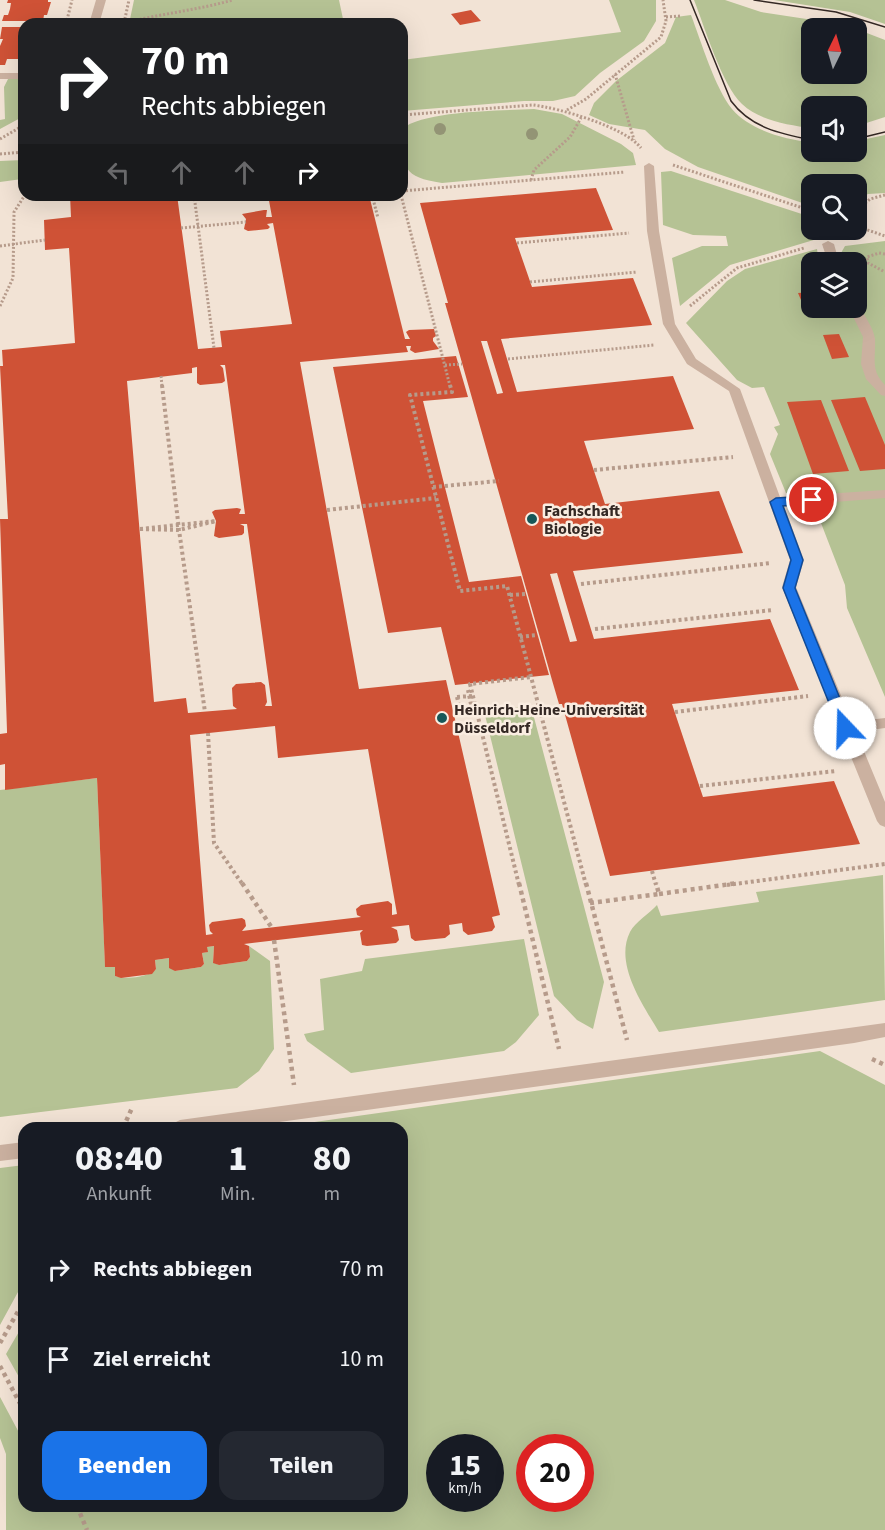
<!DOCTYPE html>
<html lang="de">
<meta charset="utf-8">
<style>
body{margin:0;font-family:"Source Sans 3",sans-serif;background:#242831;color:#f1f3f6;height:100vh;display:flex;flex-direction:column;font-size:22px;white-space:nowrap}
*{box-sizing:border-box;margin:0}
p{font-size:20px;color:#9ea1a6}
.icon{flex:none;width:33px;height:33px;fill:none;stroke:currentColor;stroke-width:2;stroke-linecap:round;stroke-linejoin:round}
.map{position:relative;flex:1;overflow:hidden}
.details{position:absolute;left:18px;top:1122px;width:390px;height:390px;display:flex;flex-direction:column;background:#171b24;border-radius:18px;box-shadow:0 6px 24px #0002}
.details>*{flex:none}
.hud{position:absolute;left:18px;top:18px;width:390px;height:183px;border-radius:18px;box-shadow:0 6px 24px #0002;background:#202124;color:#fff;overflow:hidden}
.needle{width:39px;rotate:5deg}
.controls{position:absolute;left:801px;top:18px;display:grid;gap:12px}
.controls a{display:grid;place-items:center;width:66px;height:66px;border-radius:12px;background:#171b24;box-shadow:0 6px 24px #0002;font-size:30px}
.speed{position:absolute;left:426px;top:1434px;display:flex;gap:12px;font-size:30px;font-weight:700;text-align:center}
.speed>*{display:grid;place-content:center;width:78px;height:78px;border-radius:50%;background:#171b24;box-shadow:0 6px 24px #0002;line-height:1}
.speed small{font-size:15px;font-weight:400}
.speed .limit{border:9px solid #d22;background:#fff;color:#111}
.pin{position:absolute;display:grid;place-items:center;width:51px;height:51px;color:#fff;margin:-26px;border:3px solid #fff;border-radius:50%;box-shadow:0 2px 6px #0007}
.me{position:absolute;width:66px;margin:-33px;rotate:339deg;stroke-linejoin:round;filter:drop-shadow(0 0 4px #0008)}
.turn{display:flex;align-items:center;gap:21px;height:126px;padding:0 24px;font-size:27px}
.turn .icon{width:78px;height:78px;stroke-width:2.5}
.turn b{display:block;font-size:42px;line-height:51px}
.lanes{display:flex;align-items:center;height:57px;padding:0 24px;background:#0003;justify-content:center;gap:30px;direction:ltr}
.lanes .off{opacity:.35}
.eta{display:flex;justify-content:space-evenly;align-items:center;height:102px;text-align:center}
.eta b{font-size:36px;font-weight:800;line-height:42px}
.button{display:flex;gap:12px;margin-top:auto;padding:12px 24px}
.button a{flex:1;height:69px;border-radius:18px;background:#1a73e8;color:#fff;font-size:24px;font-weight:800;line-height:69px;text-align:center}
.button a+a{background:#242831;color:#f1f3f6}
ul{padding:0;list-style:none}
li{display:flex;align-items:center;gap:18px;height:90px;padding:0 24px}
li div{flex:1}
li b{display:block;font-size:22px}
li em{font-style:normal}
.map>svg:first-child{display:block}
.green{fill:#b5c294;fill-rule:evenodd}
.building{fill:#cf5236;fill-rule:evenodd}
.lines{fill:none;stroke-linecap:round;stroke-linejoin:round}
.path-far2{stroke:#b69b8b;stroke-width:3;stroke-dasharray:2 2;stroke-linecap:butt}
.path-far1{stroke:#b69b8b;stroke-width:4;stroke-dasharray:3 3;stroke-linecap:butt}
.path{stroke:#b69b8b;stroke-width:4.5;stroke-dasharray:4 4;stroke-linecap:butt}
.service{fill:#cbb1a0;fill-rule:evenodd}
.minor{fill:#cbb1a0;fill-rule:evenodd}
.tram{stroke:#342824;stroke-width:1.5}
.path-bridge{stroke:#b69b8b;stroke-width:4;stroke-dasharray:3 3;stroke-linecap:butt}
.tree{fill:#939475}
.route{fill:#1a73e8;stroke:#114b97;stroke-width:1.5}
.poi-dot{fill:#175758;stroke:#faede1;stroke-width:2}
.labels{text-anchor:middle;stroke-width:5;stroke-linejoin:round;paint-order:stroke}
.poi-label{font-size:16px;font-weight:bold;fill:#342824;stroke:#faede1;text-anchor:start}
</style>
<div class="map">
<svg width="885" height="1530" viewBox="0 0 885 1530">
<rect width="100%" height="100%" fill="#f2e3d5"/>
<path class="green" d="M134,0H339L343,19L300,24H129Z
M609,0H656V21L644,41L600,73L575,96L553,101H524L402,111V60L621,32Z
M694,0H725L761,12L846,25L885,40V117L857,126L856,106H812L811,128C789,125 760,121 742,104C722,85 705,28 694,0ZM812,28H856V74H812Z
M774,0H885V24L850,12Z
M691,15C701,41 715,88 732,109C750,130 785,140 811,142L812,152H856L857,141L885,135V193L868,194L857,200L856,184H812L811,206L698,167L665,149L645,130L609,124L589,115L594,103L616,81L665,43L676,17Z
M9,77H24V116L0,129V120L5,119L4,87Z
M534,109L562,114L621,144L633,153L636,165L442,183C401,177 402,166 402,129C425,110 502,111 534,109Z
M24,160V176L22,179L0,182V161Z
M671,171L811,217L812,230H823L817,239L730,265L680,306L672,258L702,246H728L726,236L693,235L663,225L661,172Z
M885,241V697L847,608L845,585L809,492L786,493L770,454L778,434L774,427L780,425L764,387L752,388L737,380L686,323L727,281L745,269L817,249L819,262L837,260L845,246ZM812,262H856V308H812Z
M531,706L604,982L593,1029L577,1020L554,996L484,711Z
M97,778L105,966L115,967V976C126,980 149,977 156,969L155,960L169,958L175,971L201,967L204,964L202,953L207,952V947L214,946L213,962L219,965L247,961L250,957L249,946L270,961L274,1049L259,1071L237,1088L0,1117V790Z
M883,875L885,1000L659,1032C643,1005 614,964 630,932C635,922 650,913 657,905L661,916L759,902L756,892Z
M524,939L539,1015L516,1042L504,1051L351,1073L307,1041L304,1034L324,1030L320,979L362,971L365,959Z
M820,1051L885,1085V1530H6V1454L0,1438V1397L24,1442V1506H402V1128H272ZM440,1448H490V1498H440ZM530,1448H580V1498H530Z
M24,1165V1281L0,1325V1168Z
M24,1323V1386L6,1354Z"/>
<path class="building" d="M8,0H48V2H51L47,15H44L43,21H2L4,15H8L10,9L11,3H7Z
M471,10L481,21L460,25L451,14Z
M2,27H24V59H7L5,65H0V46L3,39H0Z
M596,188L613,230L515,238L532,287L633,278L652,325L501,339L517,392L673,376L694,429L584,441L605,504L719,491L743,553L573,571L594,639L770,619L799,690L672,704L703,797L834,781L860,844L610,876L562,704H559L552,680L445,303H448L420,203ZM481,341H487L503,393L497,394ZM557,573L577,641L570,642L550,574Z
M70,195H177L198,349L222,347L220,331L292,324L273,223L267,224L270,227L268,229L248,231L244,229L246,219L242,214L264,210H267L266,217H272L268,195H369L405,339H410L406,332L409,330L434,329L436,336L433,338V341L439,349L415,353L410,350L411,346H406L408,352L300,362L359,689L446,680L500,915L492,917L495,927L492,931L468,935L463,931L462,923L449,925L450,934L445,938L415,941L411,938L409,925L391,927L397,930L399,940L396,943L367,946L362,945L360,933L363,930L244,944L249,946L250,957L247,961L219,965L213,963L214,946L207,947L208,952L202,953L204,964L201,967L175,971L169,968V958L155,960L156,969L152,974L121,978L115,976V967H105L97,778L5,790V764L0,765V734L7,733V731L0,519H8L0,366H3L2,350L75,343L69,248L45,250L44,220L71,217ZM220,365H225L245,514H239L241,509L237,508L215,510L212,512L216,521L214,536L219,538L242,535L244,533V526L240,524H247L272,706H265L267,702L265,685L261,682L236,684L232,688L233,706L237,709L188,713L186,698L154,702L127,381L192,373V368L197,367V383L200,385L222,383L225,381L223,368ZM275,726L278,758L368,749L397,914L392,915V904L388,901L361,905L356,909L357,915L361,917L242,931L246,926L245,920L242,918L212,922L209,925L210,931L213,934L206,935L190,735Z
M812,292V307H804L798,293Z
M839,334L849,357L832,359L823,335Z
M456,356L468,397L423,401L469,582L521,576L549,675L455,685L441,627L388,633L333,367Z
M865,397L885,445V469L860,471L831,400Z
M821,400L849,471L813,474L787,402Z"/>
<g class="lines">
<path class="path-far2" d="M666,17L681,16
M124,23C160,14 197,10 233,0
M124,23L129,0
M66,24L72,0
M615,74L634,140
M567,110L586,99L661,37L666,21L663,0
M402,115L533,105C559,108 625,127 641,148
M0,139L24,125
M0,154L24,152
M673,165L812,211
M531,180L534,170L570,137L581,118
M402,191L625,172
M194,195L214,348
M372,195L378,218
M401,195L450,386
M856,211L870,199L885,195
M856,226L885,236
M181,228L246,222
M517,243L629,233
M0,246L45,240
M885,254L879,253L867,257L868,263L885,272
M530,282L637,272
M0,306L13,278L14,212L25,195
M690,306L737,268L804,248
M508,359L654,345
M445,365L462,364
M161,376L162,386"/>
<path class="path-far1" d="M162,385L179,530L205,712
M450,385L452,392L410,395L460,591L507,586L586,885
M594,470L733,457
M433,487L499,481
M327,510L436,498
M140,529L179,530L216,521
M581,584L771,563
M510,595L526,594
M595,629L773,610
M520,637L537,635
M457,697L472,696
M675,712L808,696
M208,733L214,843L243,885
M700,786L836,771
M652,871L656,885
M519,885L470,684L531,677
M727,885L885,864"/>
<path class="path" d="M242,883L272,928
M519,883L559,1049
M586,883L627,1040
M659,894L738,883
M590,903L659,894L656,883
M274,940L294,1085
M872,1059L885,1065
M123,1128L132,1108
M0,1343L24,1301
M0,1366L24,1411
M77,1506L87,1530"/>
<path class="service" d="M0,73H24V79H0Z
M649,163L654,166L659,231L675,324L696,359L740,389L780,497L885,490V498L784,506L804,560L796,587L852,722L885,718V728L856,732L885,802V827L880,825L877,821L782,587L790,560L729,391L687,364L663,324L647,231L644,166Z
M828,241L834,244L839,262H828L822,244Z
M856,305L861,308C865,317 874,329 875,339C876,358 870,370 885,385V396L881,395L866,379L861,364L863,337L849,308H856Z
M885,1023V1037L854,1043L236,1128H171L174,1123L180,1120Z
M24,1142V1158L0,1161V1145Z"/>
<path class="minor" d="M96,0H106L99,24H89Z"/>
<path class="tram" d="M690,0L731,101C751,128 781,134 812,140
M754,0L836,12L885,27
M856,139L885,132"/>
<path class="path-bridge" d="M140,529L216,521
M457,697L460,710L472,709L468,690"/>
</g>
<g class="tree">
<circle cx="440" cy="129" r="6"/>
<circle cx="532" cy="134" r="6"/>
</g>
<path class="route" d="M812,496L816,497V503L783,506L803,560L795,588L852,728L845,732L839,728L783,588L791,560L770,502L776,498Z"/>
<g class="poi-dot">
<circle cx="532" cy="519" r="6"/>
<circle cx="442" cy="718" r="6"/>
</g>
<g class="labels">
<g class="poi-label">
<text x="544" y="516">Fachschaft<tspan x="544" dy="18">Biologie</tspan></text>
<text x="454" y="715">Heinrich-Heine-Universität<tspan x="454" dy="18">Düsseldorf</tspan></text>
</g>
</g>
</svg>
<div class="controls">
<a><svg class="needle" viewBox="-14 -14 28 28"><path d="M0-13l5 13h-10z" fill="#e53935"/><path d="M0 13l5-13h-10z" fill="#9ea1a6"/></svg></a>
<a><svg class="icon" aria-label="sound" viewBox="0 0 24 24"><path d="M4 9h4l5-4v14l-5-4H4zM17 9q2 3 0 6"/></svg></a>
<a><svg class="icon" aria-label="search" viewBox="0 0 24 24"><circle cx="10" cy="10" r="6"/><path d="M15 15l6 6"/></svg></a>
<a><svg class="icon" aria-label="layers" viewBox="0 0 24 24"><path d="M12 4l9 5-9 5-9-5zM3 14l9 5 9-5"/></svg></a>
</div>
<div class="speed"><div>15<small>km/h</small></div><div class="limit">20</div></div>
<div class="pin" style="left:812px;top:500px;background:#d93025"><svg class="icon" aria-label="arrive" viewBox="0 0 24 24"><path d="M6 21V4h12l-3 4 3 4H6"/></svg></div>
<svg class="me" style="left:845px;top:728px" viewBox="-20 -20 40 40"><circle r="19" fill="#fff"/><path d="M0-13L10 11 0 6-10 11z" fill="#1a73e8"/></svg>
<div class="hud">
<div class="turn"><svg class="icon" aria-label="right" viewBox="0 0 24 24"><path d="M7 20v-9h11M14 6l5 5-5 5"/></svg><div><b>70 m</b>Rechts abbiegen</div></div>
<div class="lanes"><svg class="icon off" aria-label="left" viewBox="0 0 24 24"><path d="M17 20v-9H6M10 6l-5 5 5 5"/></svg><svg class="icon off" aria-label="ahead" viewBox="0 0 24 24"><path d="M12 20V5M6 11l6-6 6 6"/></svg><svg class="icon off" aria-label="ahead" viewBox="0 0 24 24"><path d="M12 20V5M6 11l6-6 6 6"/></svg><svg class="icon" aria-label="right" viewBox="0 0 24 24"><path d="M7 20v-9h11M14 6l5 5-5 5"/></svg></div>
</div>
<section class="details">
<div class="eta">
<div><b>08:40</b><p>Ankunft</p></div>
<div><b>1</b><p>Min.</p></div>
<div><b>80</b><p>m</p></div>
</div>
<ul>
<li><svg class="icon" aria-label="right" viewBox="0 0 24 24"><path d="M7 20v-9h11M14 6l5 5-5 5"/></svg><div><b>Rechts abbiegen</b></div><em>70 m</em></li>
<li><svg class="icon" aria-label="arrive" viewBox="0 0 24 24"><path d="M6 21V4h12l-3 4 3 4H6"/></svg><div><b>Ziel erreicht</b></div><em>10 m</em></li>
</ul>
<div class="button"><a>Beenden</a><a>Teilen</a></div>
</section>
</div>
